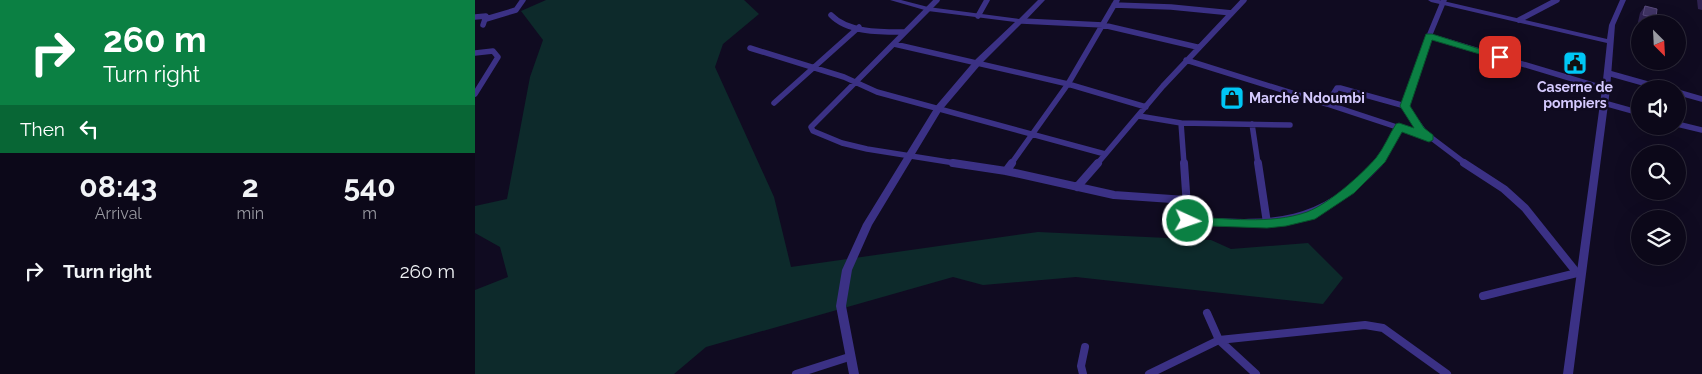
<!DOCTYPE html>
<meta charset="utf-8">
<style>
body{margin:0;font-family:Raleway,sans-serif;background:#151122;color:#f1f3f6;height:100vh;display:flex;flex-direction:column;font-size:19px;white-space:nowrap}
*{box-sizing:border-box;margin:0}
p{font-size:16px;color:#9a9aa2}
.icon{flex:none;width:28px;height:28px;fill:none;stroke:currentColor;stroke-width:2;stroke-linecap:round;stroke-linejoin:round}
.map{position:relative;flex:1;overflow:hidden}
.details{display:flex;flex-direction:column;background:#0c0819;width:475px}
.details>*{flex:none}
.guide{background:#0b8043;color:#fff;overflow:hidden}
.needle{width:32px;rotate:156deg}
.fabs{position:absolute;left:1156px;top:15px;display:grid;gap:10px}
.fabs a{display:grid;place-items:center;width:55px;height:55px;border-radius:50%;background:#0c0819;box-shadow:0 5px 20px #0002,0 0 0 1px #2c2938;font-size:25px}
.pin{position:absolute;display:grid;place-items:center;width:42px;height:42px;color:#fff;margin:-21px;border-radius:10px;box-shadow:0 2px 8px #0006}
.me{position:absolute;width:55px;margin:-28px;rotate:93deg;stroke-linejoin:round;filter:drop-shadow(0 0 4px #0008)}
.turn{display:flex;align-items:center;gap:18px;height:105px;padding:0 20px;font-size:22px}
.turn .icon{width:65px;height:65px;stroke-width:2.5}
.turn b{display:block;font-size:35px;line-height:42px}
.then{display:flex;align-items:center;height:48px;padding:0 20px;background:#0003;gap:10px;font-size:19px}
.eta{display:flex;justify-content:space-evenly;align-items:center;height:85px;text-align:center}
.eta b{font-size:30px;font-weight:700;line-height:35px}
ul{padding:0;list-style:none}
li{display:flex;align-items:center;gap:15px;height:65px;padding:0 20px}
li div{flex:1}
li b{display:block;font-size:19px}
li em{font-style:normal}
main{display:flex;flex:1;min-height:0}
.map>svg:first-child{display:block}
.green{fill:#0d2a2b}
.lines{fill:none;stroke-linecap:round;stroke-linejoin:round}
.minor-far1{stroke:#3b3185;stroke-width:5.5}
.minor{stroke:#3b3185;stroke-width:8}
.tertiary{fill:#3b3185;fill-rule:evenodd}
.wall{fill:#2f2251}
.building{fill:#403464;stroke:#584b7c}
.route{fill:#0b8043;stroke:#07532c}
.labels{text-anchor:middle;stroke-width:5;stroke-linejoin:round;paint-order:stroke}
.poi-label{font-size:14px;font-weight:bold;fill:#d5caff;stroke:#100b21}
</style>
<main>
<section class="details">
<div class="guide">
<div class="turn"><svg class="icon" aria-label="right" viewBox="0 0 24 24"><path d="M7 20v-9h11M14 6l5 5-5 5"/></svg><div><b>260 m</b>Turn right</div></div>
<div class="then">Then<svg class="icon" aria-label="left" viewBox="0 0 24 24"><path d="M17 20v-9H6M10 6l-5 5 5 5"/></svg></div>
</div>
<div class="eta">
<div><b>08:43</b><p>Arrival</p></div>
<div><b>2</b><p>min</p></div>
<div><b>540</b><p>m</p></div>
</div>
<ul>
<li><svg class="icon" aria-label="right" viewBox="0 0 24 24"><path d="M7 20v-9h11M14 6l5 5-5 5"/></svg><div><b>Turn right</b></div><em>260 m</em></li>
</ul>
</section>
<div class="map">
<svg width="1227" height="374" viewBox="0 0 1227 374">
<rect width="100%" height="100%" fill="#100b21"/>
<path class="green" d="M71,0H269L284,14L248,44L240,67L299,197L316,267L563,232L736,240L756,249L833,243L868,278L848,304L601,277L508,285L478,277L231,347L199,374H0V290L33,277L25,247L0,233V206L32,199L55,77L68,40L46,11Z"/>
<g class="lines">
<path class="minor-far1" d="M462,0L336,127L338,131L367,143L392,149L486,164
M969,0L950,46L930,106L950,133L991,164
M639,5L696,7L757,13
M356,15C373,33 407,32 430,32
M503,16L512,0
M0,17L11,16L8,25
M11,19L41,10L48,0
M1044,20L1082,0
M547,21L628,25L722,47
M954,36L1131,89
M419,44L593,84L671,107
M275,48L369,77L402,92L630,154
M0,53L18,51L23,57L0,94
M711,60L852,104L862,88H865L930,106
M1133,73L1190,89
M1202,92L1227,99
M299,103L384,27
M1129,103L1165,113
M852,104L949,136
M664,116L706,123L709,164
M706,123L815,125
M777,124L783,164
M1202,124L1227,130
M536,164L593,84L642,0
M622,164L688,86L769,0
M902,164L924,127"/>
<path class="minor" d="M478,163L531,171L639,195L711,200
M709,163L713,221C798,225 842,229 904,163
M783,163L792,223
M989,163L1029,189L1050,208L1102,273H1106
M531,171L537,163
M602,187L623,163
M1008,296L1102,273
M732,313L744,340L781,374
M321,374L374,357
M608,374L606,366L610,347
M674,374L744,340L890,325L908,328L972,374"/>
<path class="tertiary" d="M415,0H426L453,7L544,19L563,0H570L549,22L547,23L506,64L466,111L397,225L377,270L371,306L384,374H374L361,306L367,270L388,224L460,107L500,60L540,22L453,11Z
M953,0H964L1132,39L1134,25L1145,0H1151L1140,25L1135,89L1098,374H1088L1127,89L1132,43L956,2Z"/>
</g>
<path class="wall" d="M1222,0H1227V10L1223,9Z
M1170,6L1181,18L1177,24H1169L1163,22L1165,13Z"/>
<path class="building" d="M1170,6L1182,9L1181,18L1168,15Z"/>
<path class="route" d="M951,34H957L1030,57L1025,60L957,40L935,106L949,128L958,135V140L954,142L927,132L910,162L879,193L840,219L811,226L792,228L709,225L707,221L713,217C751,218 795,225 832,212C855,203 885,176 901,158C909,148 914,135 921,124L924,123L939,128L925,106Z"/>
<defs>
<g id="civic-square" transform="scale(1.25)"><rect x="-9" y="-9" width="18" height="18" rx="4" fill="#00c7f5" stroke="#100b21"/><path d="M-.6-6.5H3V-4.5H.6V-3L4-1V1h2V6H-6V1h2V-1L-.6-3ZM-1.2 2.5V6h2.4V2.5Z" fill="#111"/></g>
<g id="shop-square" transform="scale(1.25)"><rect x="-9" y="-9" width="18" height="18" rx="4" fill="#00c7f5" stroke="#100b21"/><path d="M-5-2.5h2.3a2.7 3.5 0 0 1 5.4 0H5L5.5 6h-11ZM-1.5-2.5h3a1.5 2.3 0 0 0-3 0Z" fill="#111"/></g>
</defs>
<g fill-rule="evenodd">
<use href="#civic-square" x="1100" y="63"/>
<use href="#shop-square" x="757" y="98"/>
</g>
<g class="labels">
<g class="poi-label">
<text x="1100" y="92">Caserne de<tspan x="1100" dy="16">pompiers</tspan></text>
<text x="774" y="103" text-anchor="start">Marché Ndoumbi</text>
</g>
</g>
</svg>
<div class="fabs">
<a><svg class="needle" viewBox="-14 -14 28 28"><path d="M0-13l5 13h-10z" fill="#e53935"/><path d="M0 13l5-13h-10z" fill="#9a9aa2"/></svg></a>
<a><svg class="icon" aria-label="sound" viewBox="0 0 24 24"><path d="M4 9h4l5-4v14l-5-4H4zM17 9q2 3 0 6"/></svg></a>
<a><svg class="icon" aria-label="search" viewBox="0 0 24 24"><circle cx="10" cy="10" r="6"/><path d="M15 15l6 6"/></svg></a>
<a><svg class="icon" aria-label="layers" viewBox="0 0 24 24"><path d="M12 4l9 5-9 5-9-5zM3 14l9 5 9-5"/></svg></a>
</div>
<div class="pin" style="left:1025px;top:57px;background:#d93025"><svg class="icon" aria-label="arrive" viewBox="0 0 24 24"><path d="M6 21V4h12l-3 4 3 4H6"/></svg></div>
<svg class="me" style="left:713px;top:221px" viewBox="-20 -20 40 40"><circle r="17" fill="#0b8043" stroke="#fff" stroke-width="3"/><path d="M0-11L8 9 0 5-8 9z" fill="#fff"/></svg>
</div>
</main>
